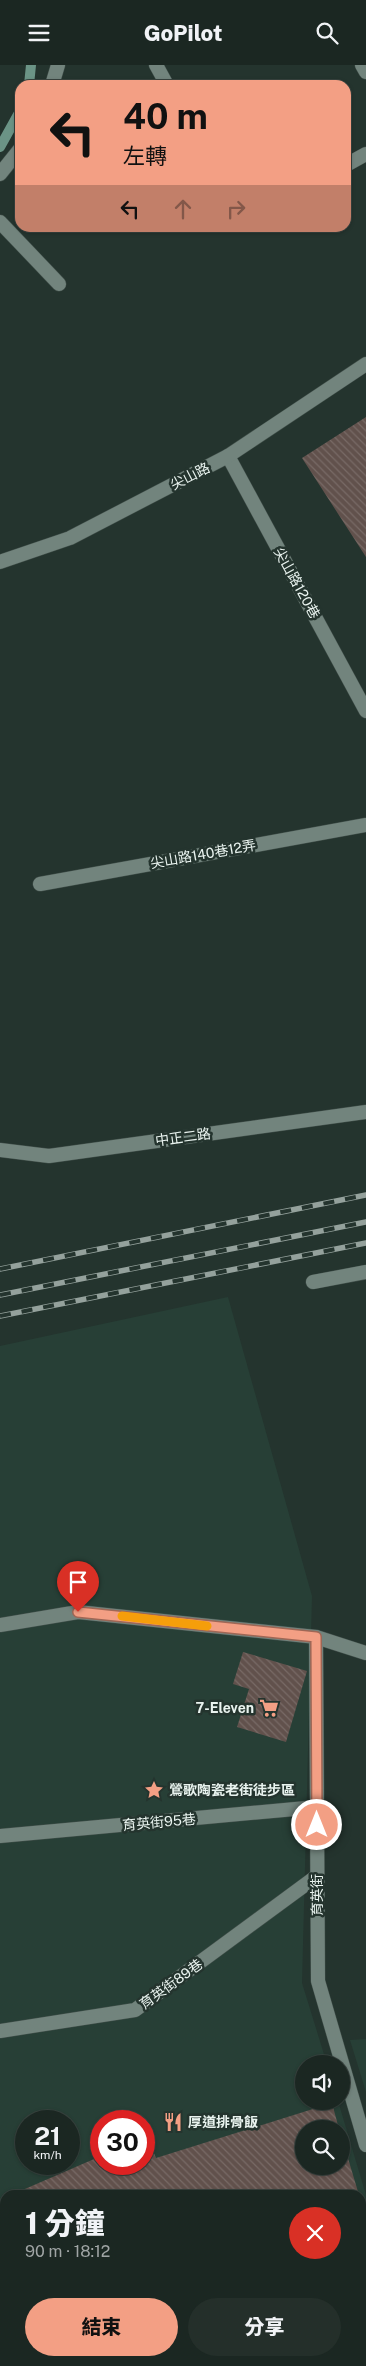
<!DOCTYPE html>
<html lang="zh-TW">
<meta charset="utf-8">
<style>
body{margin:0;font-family:"Public Sans","Noto Sans TC",sans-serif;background:#242f2a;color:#f1f3f6;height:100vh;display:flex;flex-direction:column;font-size:19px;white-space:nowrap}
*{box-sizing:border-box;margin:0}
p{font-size:16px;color:#a0a5a5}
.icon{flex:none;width:28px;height:28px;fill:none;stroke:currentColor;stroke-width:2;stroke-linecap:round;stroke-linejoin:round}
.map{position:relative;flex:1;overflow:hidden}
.panel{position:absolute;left:0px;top:2125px;width:366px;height:176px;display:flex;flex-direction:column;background:#1b2722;border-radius:15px 15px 0 0;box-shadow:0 1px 4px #0004,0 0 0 1px #394440}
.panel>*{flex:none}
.guide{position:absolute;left:15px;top:15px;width:336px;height:152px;border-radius:15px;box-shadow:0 1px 4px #0004,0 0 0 1px #394440;background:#f39f84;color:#111;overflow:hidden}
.tools{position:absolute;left:295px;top:1990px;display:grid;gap:10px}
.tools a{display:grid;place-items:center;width:55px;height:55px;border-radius:50%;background:#1b2722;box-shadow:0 1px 4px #0004,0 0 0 1px #394440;font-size:25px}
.speed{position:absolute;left:15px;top:2045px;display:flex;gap:10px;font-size:25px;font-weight:700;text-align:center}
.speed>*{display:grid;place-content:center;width:65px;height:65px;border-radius:50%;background:#1b2722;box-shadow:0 1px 4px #0004,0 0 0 1px #394440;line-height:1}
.speed small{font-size:12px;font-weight:400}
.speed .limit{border:8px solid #d22;background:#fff;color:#111}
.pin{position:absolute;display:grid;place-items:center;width:42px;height:42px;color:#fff;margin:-51px -21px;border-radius:50% 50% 50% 0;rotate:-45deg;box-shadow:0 0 5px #0007}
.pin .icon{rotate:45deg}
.me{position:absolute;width:55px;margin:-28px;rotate:0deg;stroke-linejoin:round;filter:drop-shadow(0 0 4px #0008)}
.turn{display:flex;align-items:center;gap:18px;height:105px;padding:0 25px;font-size:22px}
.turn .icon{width:65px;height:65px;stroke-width:2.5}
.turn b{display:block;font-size:35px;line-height:42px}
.lanes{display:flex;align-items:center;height:48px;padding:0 25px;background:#0003;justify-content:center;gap:25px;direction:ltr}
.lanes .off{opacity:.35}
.round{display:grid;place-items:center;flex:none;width:52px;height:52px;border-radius:26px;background:#242f2a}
.head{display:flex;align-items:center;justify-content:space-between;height:85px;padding:0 25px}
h1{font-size:30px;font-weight:800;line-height:38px}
.cta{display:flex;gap:10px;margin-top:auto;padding:10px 25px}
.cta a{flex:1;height:58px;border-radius:30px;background:#f39f84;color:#111;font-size:20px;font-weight:800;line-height:58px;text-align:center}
.cta a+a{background:#242f2a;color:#f1f3f6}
header{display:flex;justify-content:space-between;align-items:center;height:65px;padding:0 25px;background:#1b2722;font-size:22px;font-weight:800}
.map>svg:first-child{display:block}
.built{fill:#273f36;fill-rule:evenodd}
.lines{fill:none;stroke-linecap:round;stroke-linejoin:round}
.stream{stroke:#6b9486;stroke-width:10}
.building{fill:url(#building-back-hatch)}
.service-casing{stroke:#414f4a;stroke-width:15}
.pedestrian-casing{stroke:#414f4a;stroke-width:15}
.minor-casing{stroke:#414f4a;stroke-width:15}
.tertiary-casing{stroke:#414f4a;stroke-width:15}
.secondary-casing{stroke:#414f4a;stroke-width:15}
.service{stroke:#72847d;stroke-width:14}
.pedestrian{stroke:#72847d;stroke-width:14}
.minor{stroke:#72847d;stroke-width:14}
.tertiary{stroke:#72847d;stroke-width:14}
.secondary{stroke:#72847d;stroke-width:14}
.rail-casing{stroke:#94a19c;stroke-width:5.5}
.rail{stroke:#24342e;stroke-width:4;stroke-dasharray:11;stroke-linecap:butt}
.route-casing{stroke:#9e6756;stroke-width:12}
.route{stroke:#f39f84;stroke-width:9}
.slow{stroke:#f59e0b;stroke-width:9}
.labels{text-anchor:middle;stroke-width:5;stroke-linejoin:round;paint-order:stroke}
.street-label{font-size:14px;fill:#e9f3ef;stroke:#24342e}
.poi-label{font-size:14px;font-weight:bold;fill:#e9f3ef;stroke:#24342e;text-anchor:start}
</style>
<header><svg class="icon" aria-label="menu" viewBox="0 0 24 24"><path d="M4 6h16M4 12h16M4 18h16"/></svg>GoPilot<svg class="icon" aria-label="search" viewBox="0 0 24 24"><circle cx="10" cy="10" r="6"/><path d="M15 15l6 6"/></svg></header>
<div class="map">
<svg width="366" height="2301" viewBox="0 0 366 2301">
<defs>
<pattern id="building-back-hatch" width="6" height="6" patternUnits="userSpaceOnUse" patternTransform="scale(1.25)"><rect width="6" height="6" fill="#61514c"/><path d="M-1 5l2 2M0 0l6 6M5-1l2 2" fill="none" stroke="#786a66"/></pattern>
</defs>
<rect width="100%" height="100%" fill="#24342e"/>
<path class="built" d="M228,1232L312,1531L302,1918L327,1999H304V2036H338L366,2130V2235L361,2236V2130H5V2287L0,2285V1281ZM26,2056H69V2099H26ZM101,2056H144V2099H101ZM304,2064H341V2101H304Z
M366,1974V2027L350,1975Z
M43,2296H137L120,2301H63Z"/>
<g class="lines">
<path class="stream" d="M29,20L31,0
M0,82L20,46"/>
</g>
<path class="building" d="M366,352V492L302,393Z
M243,1587L307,1606L286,1677L237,1662L249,1624L233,1619Z
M332,2038L339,2064H304V2101H341V2070L359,2130H11L101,2091V2099H144V2073L147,2071L156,2093Z"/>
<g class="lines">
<g class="service-casing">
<path id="service" d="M156,0L167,20
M52,20L58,0
M346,100L366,89
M0,109L20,84
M0,157L59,219
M313,1217L366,1207
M0,1771L317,1742
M0,1966L135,1945L317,1811"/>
</g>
<g class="pedestrian-casing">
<path id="pedestrian" d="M361,2254L366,2253
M183,2301L201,2296"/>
</g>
<g class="minor-casing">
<path id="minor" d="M362,0L366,7
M228,391L366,646
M40,819L366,760
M316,1572L318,1916L366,2080"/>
</g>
<g class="tertiary-casing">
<path id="tertiary" d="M0,497L70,473L228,391L366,299"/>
</g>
<g class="secondary-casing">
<path id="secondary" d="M0,1085L49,1091L366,1047
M0,1560L78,1547L316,1572L366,1588"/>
</g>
<use href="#service" class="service"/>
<use href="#pedestrian" class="pedestrian"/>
<use href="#minor" class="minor"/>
<use href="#tertiary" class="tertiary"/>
<use href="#secondary" class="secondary"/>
<g class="rail-casing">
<path id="rail" d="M0,1204L366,1130
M0,1230L366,1157
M0,1251L366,1178"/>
</g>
<use href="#rail" class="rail"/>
</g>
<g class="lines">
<g class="route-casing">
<path id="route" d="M78,1547L316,1572L317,1760"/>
</g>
<use href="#route" class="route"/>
<path class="slow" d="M122,1551L207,1561"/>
</g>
<defs>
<g id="supermarket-bare" transform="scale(1.5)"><path d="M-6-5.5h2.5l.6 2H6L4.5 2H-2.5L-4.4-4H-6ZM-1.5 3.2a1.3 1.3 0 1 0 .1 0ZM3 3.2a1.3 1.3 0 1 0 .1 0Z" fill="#f39f84" stroke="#24342e" stroke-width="2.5" paint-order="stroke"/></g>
<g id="sight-bare" transform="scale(1.5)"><path d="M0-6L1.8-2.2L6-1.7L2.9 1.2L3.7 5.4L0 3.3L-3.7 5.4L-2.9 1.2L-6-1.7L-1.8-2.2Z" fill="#f39f84" stroke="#24342e" stroke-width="2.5" paint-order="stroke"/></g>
<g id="restaurant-bare" transform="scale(1.5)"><path d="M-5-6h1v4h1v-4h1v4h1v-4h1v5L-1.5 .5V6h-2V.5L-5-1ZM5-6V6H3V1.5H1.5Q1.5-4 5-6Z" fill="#f39f84" stroke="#24342e" stroke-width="2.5" paint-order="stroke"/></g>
</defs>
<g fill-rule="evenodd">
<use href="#supermarket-bare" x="269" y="1643"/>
<use href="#sight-bare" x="154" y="1725"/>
<use href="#restaurant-bare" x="173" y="2057"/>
</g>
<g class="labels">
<g class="street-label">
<text transform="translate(190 411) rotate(-27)" y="5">尖山路</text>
<text transform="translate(297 518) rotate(61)" y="5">尖山路120巷</text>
<text transform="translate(203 789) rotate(-10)" y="5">尖山路140巷12弄</text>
<text transform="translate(183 1072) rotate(-8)" y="5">中正二路</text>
<text transform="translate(159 1757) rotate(-5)" y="5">育英街95巷</text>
<text transform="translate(317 1830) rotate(-90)" y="5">育英街</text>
<text transform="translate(171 1919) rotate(-36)" y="5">育英街89巷</text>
</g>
<g class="poi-label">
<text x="254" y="1648" text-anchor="end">7-Eleven</text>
<text x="169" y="1730">鶯歌陶瓷老街徒步區</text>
<text x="188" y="2062">厚道排骨飯</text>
</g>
</g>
</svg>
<div class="tools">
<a><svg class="icon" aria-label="sound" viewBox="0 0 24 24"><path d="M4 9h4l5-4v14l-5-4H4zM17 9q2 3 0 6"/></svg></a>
<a><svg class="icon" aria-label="search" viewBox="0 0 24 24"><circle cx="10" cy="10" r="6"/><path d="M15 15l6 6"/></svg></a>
</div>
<div class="speed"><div>21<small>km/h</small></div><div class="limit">30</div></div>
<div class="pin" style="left:78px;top:1547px;background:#d93025"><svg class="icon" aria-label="arrive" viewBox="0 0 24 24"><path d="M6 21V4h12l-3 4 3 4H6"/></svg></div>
<svg class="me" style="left:317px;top:1760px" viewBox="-20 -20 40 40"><circle r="17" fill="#f39f84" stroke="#fff" stroke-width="3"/><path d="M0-11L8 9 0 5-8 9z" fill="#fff"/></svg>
<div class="guide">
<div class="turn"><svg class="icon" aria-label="left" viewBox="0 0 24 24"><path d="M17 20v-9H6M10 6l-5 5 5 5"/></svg><div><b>40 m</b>左轉</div></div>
<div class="lanes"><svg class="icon" aria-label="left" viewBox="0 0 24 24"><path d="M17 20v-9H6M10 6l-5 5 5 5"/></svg><svg class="icon off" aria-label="ahead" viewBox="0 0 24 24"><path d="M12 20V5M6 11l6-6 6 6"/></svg><svg class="icon off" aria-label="right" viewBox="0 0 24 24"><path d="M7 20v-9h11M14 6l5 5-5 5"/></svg></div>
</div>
<section class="panel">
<div class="head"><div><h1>1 分鐘</h1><p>90 m · 18:12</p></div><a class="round" style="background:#d93025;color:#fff"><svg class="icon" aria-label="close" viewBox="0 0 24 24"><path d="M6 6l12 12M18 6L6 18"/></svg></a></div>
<div class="cta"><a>結束</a><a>分享</a></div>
</section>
</div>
